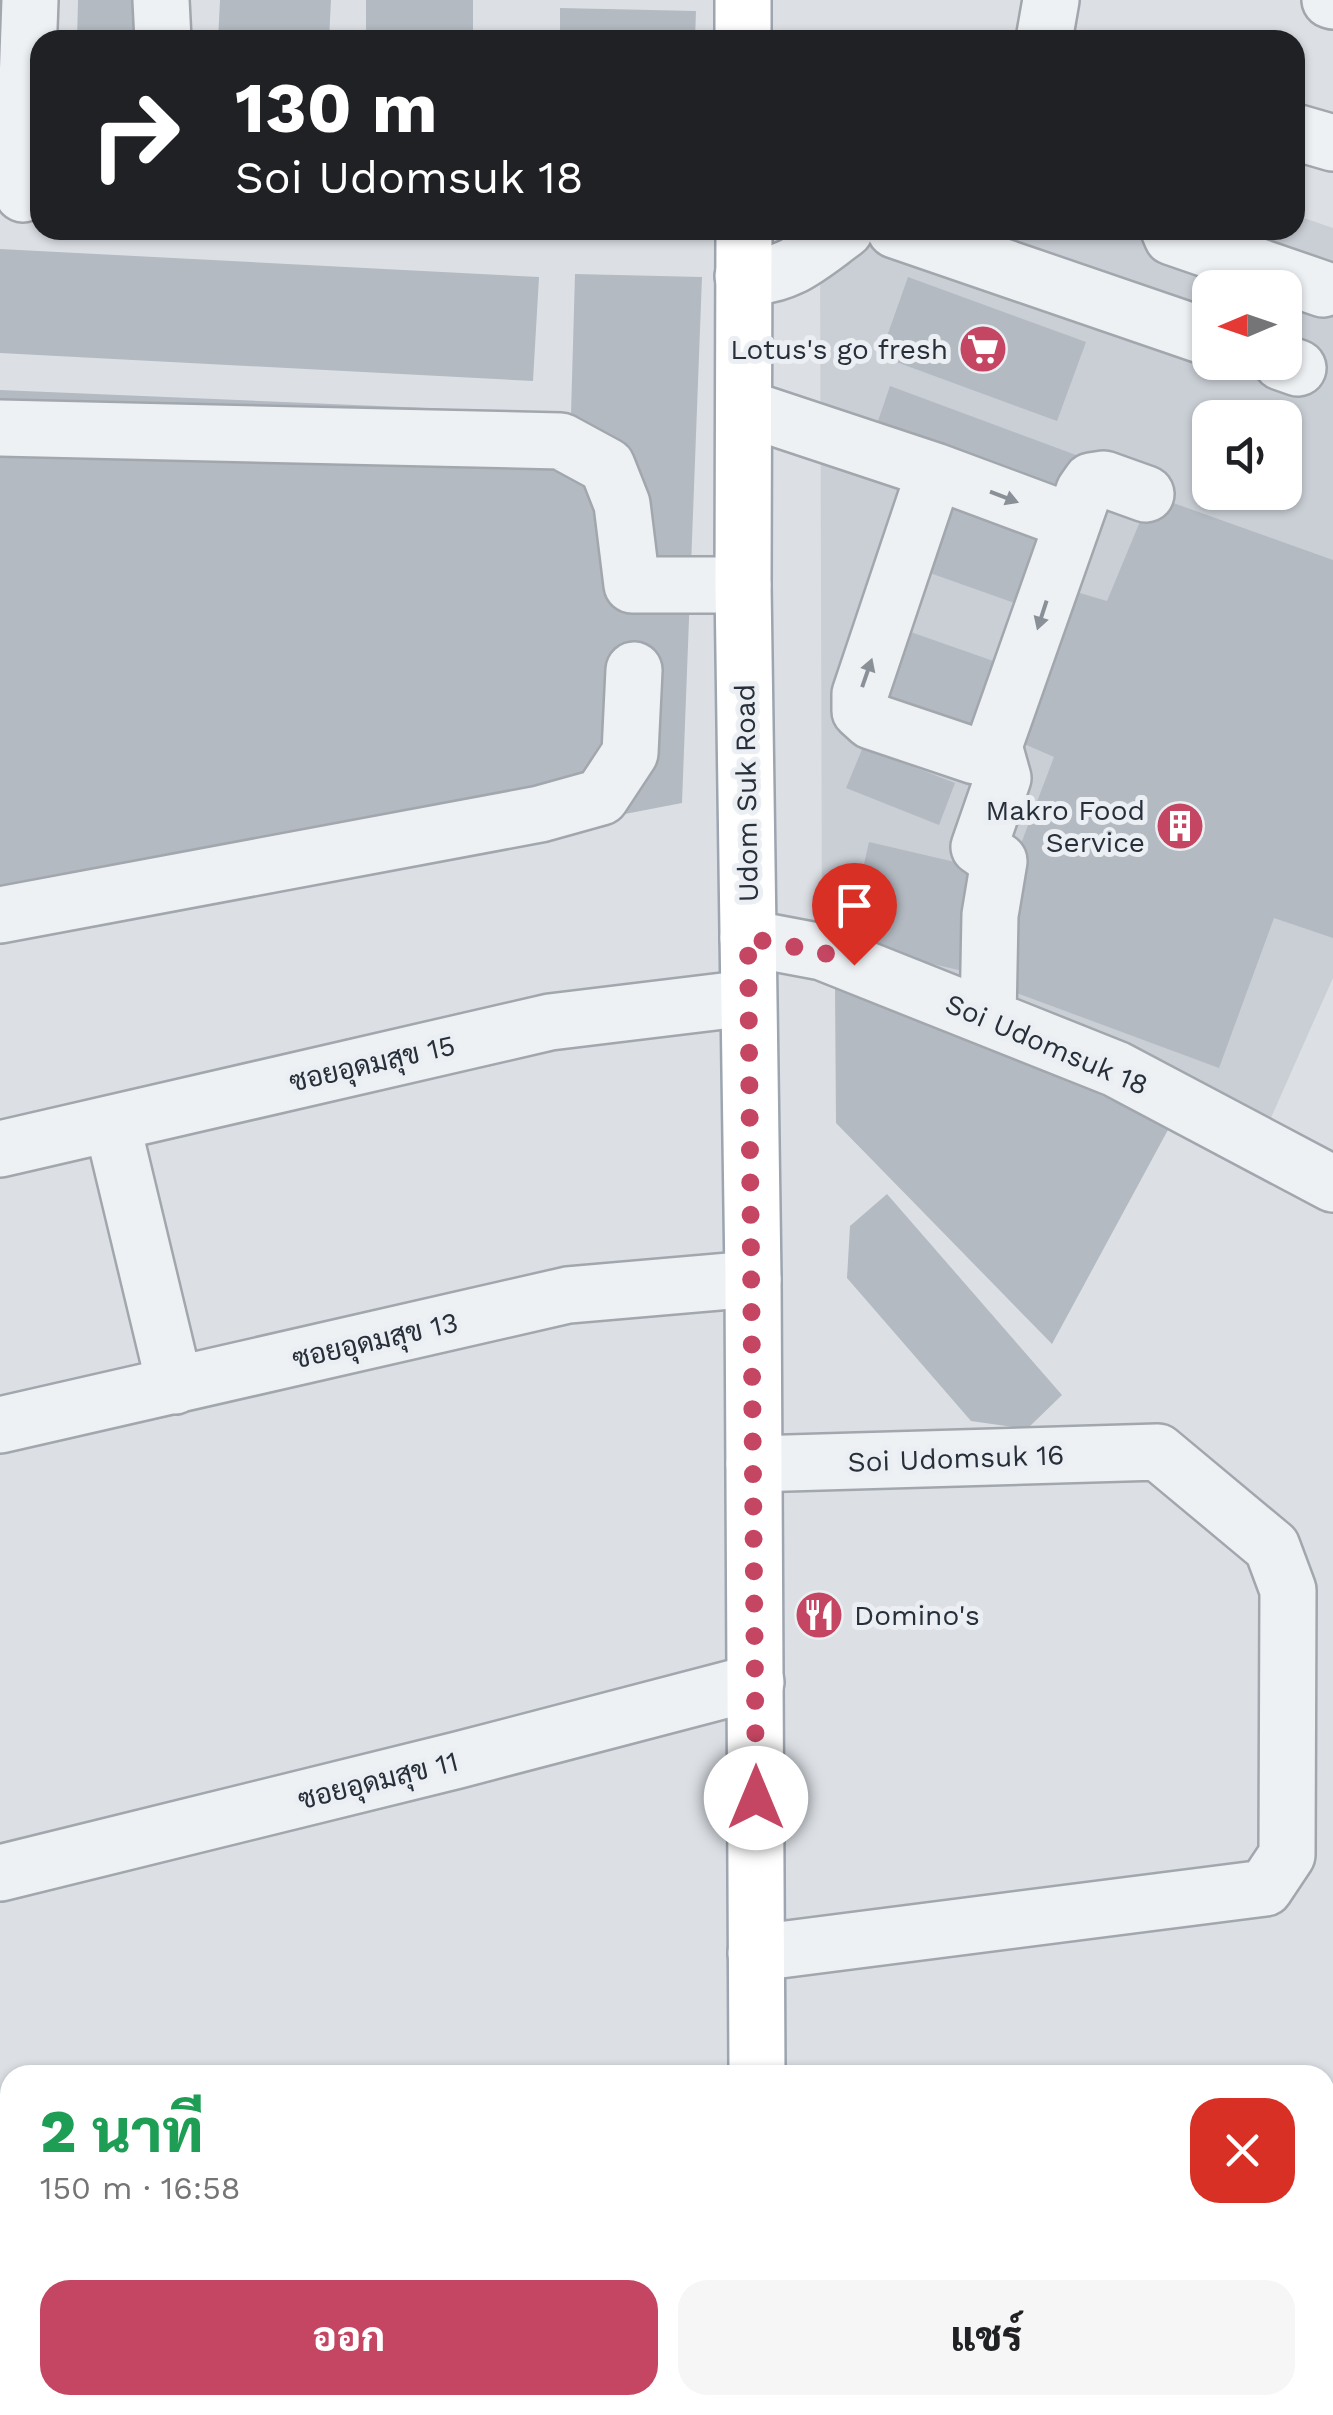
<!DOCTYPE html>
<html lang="th">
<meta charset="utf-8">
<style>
body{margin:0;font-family:"Work Sans",Sarabun,sans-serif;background:#f6f6f6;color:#202124;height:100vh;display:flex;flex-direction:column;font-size:38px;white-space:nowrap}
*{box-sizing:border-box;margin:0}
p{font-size:32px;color:#757577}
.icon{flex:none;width:55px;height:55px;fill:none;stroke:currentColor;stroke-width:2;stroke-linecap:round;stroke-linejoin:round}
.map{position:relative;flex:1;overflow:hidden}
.drawer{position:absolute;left:0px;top:2065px;width:1335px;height:350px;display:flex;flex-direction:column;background:#fff;border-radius:30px 30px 0 0;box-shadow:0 2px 8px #0004}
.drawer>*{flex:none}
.top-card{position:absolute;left:30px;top:30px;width:1275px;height:210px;border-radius:30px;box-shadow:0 2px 8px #0004;background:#202124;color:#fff;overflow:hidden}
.needle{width:65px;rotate:268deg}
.buttons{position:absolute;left:1192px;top:270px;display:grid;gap:20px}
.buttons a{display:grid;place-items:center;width:110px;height:110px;border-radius:20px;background:#fff;box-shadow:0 2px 8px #0004;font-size:50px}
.pin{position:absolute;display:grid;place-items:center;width:85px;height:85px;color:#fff;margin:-102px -42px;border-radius:50% 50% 50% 0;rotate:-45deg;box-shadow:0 0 10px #0007}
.pin .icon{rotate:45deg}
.me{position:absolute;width:110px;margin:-55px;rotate:0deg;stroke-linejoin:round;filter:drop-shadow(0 0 8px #0008)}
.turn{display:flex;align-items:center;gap:35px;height:210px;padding:0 40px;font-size:45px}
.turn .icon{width:130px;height:130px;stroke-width:2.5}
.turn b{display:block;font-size:70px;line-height:85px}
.round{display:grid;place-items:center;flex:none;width:105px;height:105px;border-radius:30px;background:#f6f6f6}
.head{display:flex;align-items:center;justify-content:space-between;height:170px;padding:0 40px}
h1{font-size:60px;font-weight:800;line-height:75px;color:#1e9e55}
.cta{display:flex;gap:20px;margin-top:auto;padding:20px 40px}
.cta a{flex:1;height:115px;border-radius:30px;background:#c54662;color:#fff;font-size:40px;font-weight:800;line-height:115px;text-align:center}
.cta a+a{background:#f6f6f6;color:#202124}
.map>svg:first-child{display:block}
.built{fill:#cacfd6;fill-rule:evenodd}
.building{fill:#b3bac2}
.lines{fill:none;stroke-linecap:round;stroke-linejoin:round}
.minor-casing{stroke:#a2a7ae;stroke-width:60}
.major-casing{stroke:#9ca5b0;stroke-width:60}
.minor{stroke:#eef1f4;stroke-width:55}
.major{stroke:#fff;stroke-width:55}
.oneway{fill:#8a9097}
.route{stroke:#c54662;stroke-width:18;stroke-dasharray:0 32.4}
.labels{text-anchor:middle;stroke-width:10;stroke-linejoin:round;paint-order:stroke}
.poi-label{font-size:28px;fill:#272f3a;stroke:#ebeff3;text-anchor:end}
.street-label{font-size:28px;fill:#272f3a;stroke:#ebeff3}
</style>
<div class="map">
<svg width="1333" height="2415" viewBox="0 0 1333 2415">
<rect width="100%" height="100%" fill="#dce0e5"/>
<path class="built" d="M1295,215L1333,228V978L1266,1129L822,937L820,230H1295ZM1210,288H1285V362H1210ZM1210,418H1285V492H1210Z"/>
<path class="building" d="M78,0H186L185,40H77Z
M220,0H331L329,40H218Z
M366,0H473V40H366Z
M560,8L696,11L695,40H560Z
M0,249L539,277L533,381L0,353Z
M575,274L702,277L682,803L0,934V390L571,414Z
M908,277L1086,342L1057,421L880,356Z
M890,386L1076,455L1063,489L878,421Z
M1151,495L1333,560V938L1274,918L1219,1068L1006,989L1001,896L1054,757L1022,743L1073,591L1107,601Z
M955,502L1048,536L1023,606L930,573Z
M905,630L999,663L973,734L880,700Z
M863,747L955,783L939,825L846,788Z
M869,842L985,869L963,971L846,944Z
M835,986L1050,1070L1169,1128L1052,1344L836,1123Z
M887,1194L1062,1395L1027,1429L971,1421L847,1278L850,1226Z"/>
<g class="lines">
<g class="minor-casing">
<path id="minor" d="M161,0L163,40
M1330,0L1333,1
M1044,40L1051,0
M1295,132L1333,143
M23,194L30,0
M895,230L1210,338
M1169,230L1172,237L1323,289
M743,276C786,280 813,253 845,230
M1281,362L1298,368
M745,408L935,471L1072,522
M0,428L561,441L607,466L622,504L632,585H743
M935,471L860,694V711L871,721L975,756L986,753L994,746L1084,491L1091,481L1104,479L1146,494
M0,915L540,814L601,797L630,753L634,670
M748,938L822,952L1116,1069L1333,1184
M988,1018L990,915L999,861L979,847L1003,778L994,746
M112,1124L175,1386
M0,1149L550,1022L748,998
M0,1425L568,1295L753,1279
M754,1464L1158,1452L1272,1547L1288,1590L1287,1855L1265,1888L756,1953
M0,1873L458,1760L756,1682
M1325,2122L1333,2121
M1325,2313L1333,2311
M6,2415L50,2405
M937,2415L939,2405"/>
</g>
<g class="major-casing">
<path id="major" d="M743,0V40
M744,230L743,585L753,1279L757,2075
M762,2405L763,2415"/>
</g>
<use href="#minor" class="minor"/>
<use href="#major" class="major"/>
</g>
<defs><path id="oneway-solid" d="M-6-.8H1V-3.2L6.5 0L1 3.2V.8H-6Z" transform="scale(2.5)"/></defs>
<g class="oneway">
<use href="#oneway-solid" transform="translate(1004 497) rotate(21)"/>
<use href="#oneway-solid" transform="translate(1042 615) rotate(108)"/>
<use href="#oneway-solid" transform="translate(867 673) rotate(-71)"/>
</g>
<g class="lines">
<path class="route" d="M756,1798L748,938L822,952L854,965"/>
</g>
<defs>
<g id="supermarket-disc" transform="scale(2.5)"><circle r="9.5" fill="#c54662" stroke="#ebeff3"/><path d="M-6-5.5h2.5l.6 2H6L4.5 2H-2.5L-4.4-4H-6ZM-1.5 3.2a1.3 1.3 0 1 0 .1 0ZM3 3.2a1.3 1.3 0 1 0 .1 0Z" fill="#fff"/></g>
<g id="building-disc" transform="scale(2.5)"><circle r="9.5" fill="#c54662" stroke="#ebeff3"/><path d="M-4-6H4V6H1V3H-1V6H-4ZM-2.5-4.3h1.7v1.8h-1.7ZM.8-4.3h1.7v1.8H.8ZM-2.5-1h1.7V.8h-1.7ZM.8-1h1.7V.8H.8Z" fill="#fff"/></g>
<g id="restaurant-disc" transform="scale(2.5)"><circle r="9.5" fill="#c54662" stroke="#ebeff3"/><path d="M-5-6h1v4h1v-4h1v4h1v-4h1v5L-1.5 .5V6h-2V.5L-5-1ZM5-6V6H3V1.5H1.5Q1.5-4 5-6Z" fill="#fff"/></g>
</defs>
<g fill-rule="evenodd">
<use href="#supermarket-disc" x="983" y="349"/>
<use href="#building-disc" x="1180" y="826"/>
<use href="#restaurant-disc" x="819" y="1615"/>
</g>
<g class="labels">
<g class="poi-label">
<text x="948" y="359">Lotus's go fresh</text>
<text x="1145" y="820">Makro Food<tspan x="1145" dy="32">Service</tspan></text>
<text x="854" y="1625" text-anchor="start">Domino's</text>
</g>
<g class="street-label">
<text transform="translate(746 793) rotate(-91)" y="10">Udom Suk Road</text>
<text transform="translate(1047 1044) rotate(23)" y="10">Soi Udomsuk 18</text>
<text transform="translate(372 1063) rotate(-13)" y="10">ซอยอุดมสุข 15</text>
<text transform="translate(375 1340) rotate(-13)" y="10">ซอยอุดมสุข 13</text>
<text transform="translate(956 1458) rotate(-2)" y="10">Soi Udomsuk 16</text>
<text transform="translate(378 1780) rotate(-14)" y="10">ซอยอุดมสุข 11</text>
</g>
</g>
</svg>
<div class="buttons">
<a><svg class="needle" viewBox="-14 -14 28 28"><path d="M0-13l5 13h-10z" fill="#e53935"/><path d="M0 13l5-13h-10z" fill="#757577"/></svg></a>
<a><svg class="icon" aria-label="sound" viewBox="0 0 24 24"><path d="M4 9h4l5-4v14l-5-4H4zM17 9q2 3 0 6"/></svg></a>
</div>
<div class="pin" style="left:854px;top:965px;background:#d93025"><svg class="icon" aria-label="arrive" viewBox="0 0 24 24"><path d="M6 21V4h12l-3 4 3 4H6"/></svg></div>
<svg class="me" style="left:756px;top:1798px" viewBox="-20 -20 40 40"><circle r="19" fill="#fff"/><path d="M0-13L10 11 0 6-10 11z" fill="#c54662"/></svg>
<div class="top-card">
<div class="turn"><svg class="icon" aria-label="right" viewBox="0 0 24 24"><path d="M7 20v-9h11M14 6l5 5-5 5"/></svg><div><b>130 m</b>Soi Udomsuk 18</div></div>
</div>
<section class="drawer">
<div class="head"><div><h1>2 นาที</h1><p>150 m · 16:58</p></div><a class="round" style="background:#d93025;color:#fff"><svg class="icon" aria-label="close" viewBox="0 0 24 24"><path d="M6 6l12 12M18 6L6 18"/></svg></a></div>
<div class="cta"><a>ออก</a><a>แชร์</a></div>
</section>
</div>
